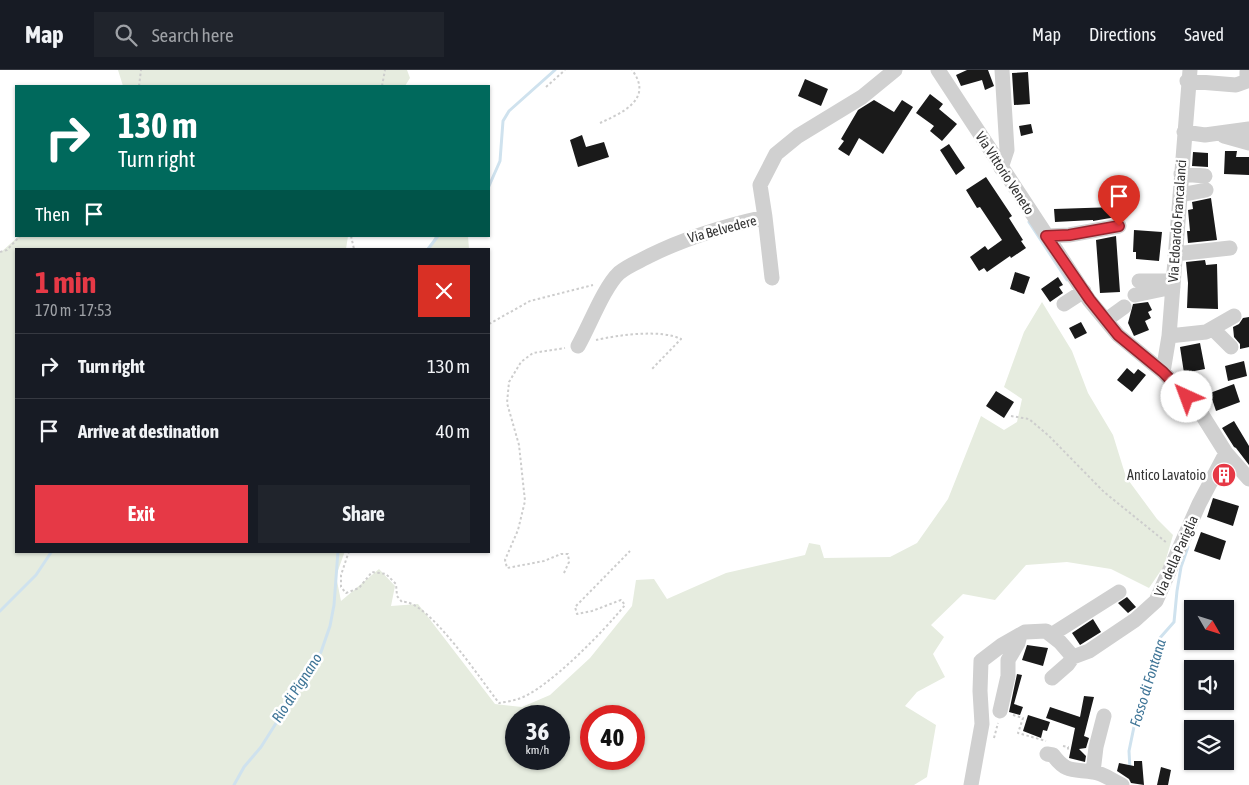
<!DOCTYPE html>
<meta charset="utf-8">
<style>
body{margin:0;font-family:"Asap Condensed",sans-serif;background:#20242c;color:#f1f3f6;height:100vh;display:flex;flex-direction:column;font-size:19px;white-space:nowrap}
*{box-sizing:border-box;margin:0}
p{font-size:16px;color:#9ea1a6}
.icon{flex:none;width:28px;height:28px;fill:none;stroke:currentColor;stroke-width:2;stroke-linecap:round;stroke-linejoin:round}
.map{position:relative;flex:1;overflow:hidden}
.panel{position:absolute;left:15px;top:178px;width:475px;height:305px;display:flex;flex-direction:column;background:#171b24;border-radius:0px;box-shadow:0 1px 4px #0004}
.panel>*{flex:none}
.guide{position:absolute;left:15px;top:15px;width:475px;height:152px;border-radius:0px;box-shadow:0 1px 4px #0004;background:#00695c;color:#fff;overflow:hidden}
.needle{width:32px;rotate:129deg}
.controls{position:absolute;left:1184px;top:530px;display:grid;gap:10px}
.controls a{display:grid;place-items:center;width:50px;height:50px;border-radius:0px;background:#171b24;box-shadow:0 1px 4px #0004;font-size:25px}
.speed{position:absolute;left:505px;top:635px;display:flex;gap:10px;font-size:25px;font-weight:700;text-align:center}
.speed>*{display:grid;place-content:center;width:65px;height:65px;border-radius:50%;background:#171b24;box-shadow:0 1px 4px #0004;line-height:1}
.speed small{font-size:12px;font-weight:400}
.speed .limit{border:8px solid #d22;background:#fff;color:#111}
.pin{position:absolute;display:grid;place-items:center;width:42px;height:42px;color:#fff;margin:-51px -21px;border-radius:50% 50% 50% 0;rotate:-45deg;box-shadow:0 0 5px #0007}
.pin .icon{rotate:45deg}
.me{position:absolute;width:55px;margin:-28px;rotate:317deg;stroke-linejoin:round;filter:drop-shadow(0 0 4px #0008)}
.turn{display:flex;align-items:center;gap:18px;height:105px;padding:0 20px;font-size:22px}
.turn .icon{width:65px;height:65px;stroke-width:2.5}
.turn b{display:block;font-size:35px;line-height:42px}
.then{display:flex;align-items:center;height:48px;padding:0 20px;background:#0003;gap:10px;font-size:19px}
.round{display:grid;place-items:center;flex:none;width:52px;height:52px;border-radius:0px;background:#20242c}
.headline{display:flex;align-items:center;justify-content:space-between;height:85px;padding:0 20px}
h1{font-size:30px;font-weight:700;line-height:38px;color:#e63946}
.button{display:flex;gap:10px;margin-top:auto;padding:10px 20px}
.button a{flex:1;height:58px;border-radius:0px;background:#e63946;color:#fff;font-size:20px;font-weight:700;line-height:58px;text-align:center}
.button a+a{background:#20242c;color:#f1f3f6}
ul{padding:0;list-style:none}
li{display:flex;align-items:center;gap:15px;height:65px;padding:0 20px;border-top:1px solid #363941}
li div{flex:1}
li b{display:block;font-size:19px}
li em{font-style:normal}
header{display:flex;align-items:center;gap:30px;box-sizing:border-box;height:70px;padding:0 25px;background:#171b24;border-bottom:1px solid #363941}
header strong{font-size:24px}
nav{display:flex;gap:28px;margin-inline-start:auto;font-size:18px}
.search{width:350px;height:45px;background:#20242c;display:flex;align-items:center;gap:12px;box-sizing:border-box;padding:0 18px;border-radius:0px;color:#9ea1a6;font-size:19px}
.map>svg:first-child{display:block}
.green{fill:#e6ecdf;fill-rule:evenodd}
.lines{fill:none;stroke-linecap:round;stroke-linejoin:round}
.stream{stroke:#cfe2ee;stroke-width:3}
.building{fill:#1a1a1a}
.path{stroke:#cdcdcd;stroke-width:2;stroke-dasharray:2.5 2.5;stroke-linecap:butt}
.minor{stroke:#d0d0d0;stroke-width:15}
.route-casing{stroke:#96252e;stroke-width:12}
.route{stroke:#e63946;stroke-width:9}
.labels{text-anchor:middle;stroke-width:5;stroke-linejoin:round;paint-order:stroke}
.street-label{font-size:14px;fill:#333;stroke:#fff}
.poi-label{font-size:14px;fill:#333;stroke:#fff;text-anchor:end}
.water-label{font-size:15px;font-style:italic;fill:#3f7597;stroke:#fff}
</style>
<header>
<strong>Map</strong>
<div class="search"><svg class="icon" aria-label="search" viewBox="0 0 24 24"><circle cx="10" cy="10" r="6"/><path d="M15 15l6 6"/></svg>Search here</div>
<nav><a>Map</a><a>Directions</a><a>Saved</a></nav>
</header>
<div class="map">
<svg width="1249" height="715" viewBox="0 0 1249 715">
<rect width="100%" height="100%" fill="#fff"/>
<path class="green" d="M118,0H407L410,8L405,16H123Z
M19,166H348L346,179H16V481H345L336,506L341,531L379,499L395,516L391,536L418,534L495,634L522,637L550,625L590,588L632,536L636,510L654,509L667,529L726,503L805,485L809,473L820,475L824,488L890,487L917,473L948,429L981,346L1004,360L1017,352L1022,329L1004,317L1024,262L1042,232L1072,281L1088,323L1113,365L1126,407L1157,449L1173,465L1164,496L1149,518L1111,499L1067,492L1026,495L995,530L963,524L931,555L944,567L933,584L945,607L917,622L905,636L936,655L927,707L914,715H0V183ZM516,646H559V689H516ZM591,646H634V689H591Z
M435,166H468L469,179H429Z"/>
<g class="lines">
<path class="stream" d="M489,116L500,91L503,51L509,41L555,0
M1029,152L1067,210
M428,179L438,166
M0,541L36,505L52,481
M1130,699L1129,681L1136,647L1146,614L1157,594L1159,569L1174,552L1177,521L1181,497L1188,477
M234,715L244,697L261,677L321,582L330,556L334,535L338,481"/>
</g>
<path class="building" d="M967,0H988L994,16L985,20L982,10L961,16L956,5Z
M1028,2L1030,34L1014,35L1012,3Z
M805,9L828,19L821,36L798,26Z
M930,24L943,34L939,39L957,54L942,71L930,61L934,56L916,43Z
M874,30L894,42L902,30L913,37L883,84L859,68L849,86L838,79L844,71L841,69L858,40Z
M1031,54L1033,63L1021,66L1019,56Z
M582,65L586,77L604,72L609,87L578,97L570,70Z
M949,74L965,98L956,105L940,80Z
M1225,81H1237L1236,87H1249V105L1224,104Z
M1193,82L1208,83V97L1192,96Z
M986,107L1012,146L1009,148L1023,170L1021,171L1026,178L1011,188L1010,186L987,202L984,198L979,201L970,187L985,176L988,180L1002,170L980,137L977,138L966,120Z
M1211,128L1217,170L1188,173L1187,161H1190L1188,140L1193,139L1192,132Z
M1116,137V147L1093,151V150L1055,152L1054,139Z
M1134,160L1162,162L1159,191L1136,189V182H1133Z
M1116,166L1120,222L1100,223L1096,170Z
M1205,190L1206,195L1217,194L1218,239L1187,238L1188,213L1186,192Z
M1015,202L1030,207L1024,224L1010,219Z
M1058,207L1063,215L1059,217L1063,223L1050,232L1041,219Z
M1148,232L1152,240L1148,242L1151,248L1145,251L1149,260L1134,266L1128,253L1133,234Z
M1249,247V277L1240,279V274L1234,267L1233,257L1239,254L1243,248Z
M1081,252L1087,263L1075,269L1069,258Z
M1200,273L1205,299L1184,303L1180,277Z
M1244,291L1247,306L1228,311L1225,296Z
M1127,298L1134,304L1138,299L1146,305L1132,322L1117,310Z
M1234,314L1240,332L1216,341L1210,323Z
M996,321L1014,332L1004,348L986,336Z
M1234,351L1249,376V395L1236,378L1234,377L1222,358Z
M1213,428L1239,436L1233,456L1207,447Z
M1201,462L1226,471L1220,490L1194,481Z
M1127,527L1136,537L1128,543L1118,533Z
M1093,549L1101,562L1080,575L1072,563Z
M1027,575L1048,578L1043,596L1022,590Z
M1017,604L1022,605L1014,634L1023,637L1020,645L1009,642Z
M1084,626L1094,627L1084,666L1089,668L1086,678L1079,679L1086,686L1085,692L1069,688L1075,658L1046,648L1050,637L1080,647Z
M1028,645L1050,652L1047,661L1043,660L1041,668L1023,661Z
M1134,691H1142L1144,715L1131,713L1129,709L1117,701L1119,693L1134,696Z
M1161,697L1171,700L1168,715H1157Z"/>
<g class="lines">
<path class="path" d="M139,16L141,0
M382,16L385,0
M546,17L565,0
M600,53C622,43 654,29 632,0
M351,166L354,179
M0,182L7,180L20,166
M489,254L530,231L593,215
M596,270C618,265 661,259 681,269L651,300
M1011,346L1029,349L1049,366L1104,422L1167,473
M349,481L341,505V517L346,523L359,518L372,502L386,504L396,514L397,526L402,532C427,528 483,613 499,633C505,632 512,631 518,629C547,620 605,560 625,535L621,530L592,541L577,544L575,537L630,481
M564,503L569,492L568,484H561L544,491L507,498L505,490L518,460L525,431L519,375L507,333L509,312L521,292L533,283L565,278
M1013,645L1023,648L1018,663L1046,671
M994,668L998,653
M1063,676L1068,677V682"/>
<path class="minor" d="M938,0L1089,230L1118,265L1163,302L1199,340L1226,383L1249,409
M1187,11L1236,15L1247,11V2
M1184,62L1205,65L1249,59
M1224,66L1249,73
M1001,98L1007,80L1002,0
M1181,104L1205,106
M1180,125L1206,120
M765,147L772,208
M1047,166L1069,165L1119,156
M1175,184L1230,178
M1139,211H1170
M1135,225L1173,217
M1064,234L1084,221
M1106,250L1124,237
M1213,259L1231,277
M1169,266L1206,262L1234,246
M578,276C589,257 604,217 619,203C627,196 640,191 649,186C687,167 724,156 765,147L760,115L776,84L798,66L862,27L895,0
M1163,302L1169,266L1190,0
M1051,565L1119,522
M1052,608L1068,594L1073,587
M1000,641L1008,606V590L1018,573L1020,565
M1047,684L1053,685C1066,703 1073,699 1093,702C1103,703 1113,711 1122,715
M1093,702L1096,677L1104,646
M971,715L982,654L980,621L981,591L1002,575L1025,562L1046,561L1060,572L1073,587L1089,581L1135,550L1156,531L1199,434L1226,383"/>
</g>
<g class="lines">
<g class="route-casing">
<path id="route" d="M1119,156L1069,165L1046,166L1090,230L1118,265L1163,302L1187,327"/>
</g>
<use href="#route" class="route"/>
</g>
<defs>
<g id="building-disc" transform="scale(1.25)"><circle r="9.5" fill="#e63946" stroke="#fff"/><path d="M-4-6H4V6H1V3H-1V6H-4ZM-2.5-4.3h1.7v1.8h-1.7ZM.8-4.3h1.7v1.8H.8ZM-2.5-1h1.7V.8h-1.7ZM.8-1h1.7V.8H.8Z" fill="#fff"/></g>
</defs>
<g fill-rule="evenodd">
<use href="#building-disc" x="1224" y="405"/>
</g>
<g class="labels">
<g class="street-label">
<text transform="translate(1005 103) rotate(57)" y="5">Via Vittorio Veneto</text>
<text transform="translate(1177 151) rotate(-86)" y="5">Via Edoardo Francalanci</text>
<text transform="translate(722 159) rotate(-15)" y="5">Via Belvedere</text>
<text transform="translate(1176 486) rotate(-66)" y="5">Via della Pariglia</text>
</g>
<g class="poi-label">
<text x="1206" y="410">Antico Lavatoio</text>
</g>
<g class="water-label">
<text transform="translate(1148 613) rotate(-73)" y="5">Fosso di Fontana</text>
<text transform="translate(297 618) rotate(-57)" y="5">Rio di Pignano</text>
</g>
</g>
</svg>
<div class="controls">
<a><svg class="needle" viewBox="-14 -14 28 28"><path d="M0-13l5 13h-10z" fill="#e53935"/><path d="M0 13l5-13h-10z" fill="#9ea1a6"/></svg></a>
<a><svg class="icon" aria-label="sound" viewBox="0 0 24 24"><path d="M4 9h4l5-4v14l-5-4H4zM17 9q2 3 0 6"/></svg></a>
<a><svg class="icon" aria-label="layers" viewBox="0 0 24 24"><path d="M12 4l9 5-9 5-9-5zM3 14l9 5 9-5"/></svg></a>
</div>
<div class="speed"><div>36<small>km/h</small></div><div class="limit">40</div></div>
<div class="pin" style="left:1119px;top:156px;background:#d93025"><svg class="icon" aria-label="arrive" viewBox="0 0 24 24"><path d="M6 21V4h12l-3 4 3 4H6"/></svg></div>
<svg class="me" style="left:1187px;top:327px" viewBox="-20 -20 40 40"><circle r="19" fill="#fff"/><path d="M0-13L10 11 0 6-10 11z" fill="#e63946"/></svg>
<div class="guide">
<div class="turn"><svg class="icon" aria-label="right" viewBox="0 0 24 24"><path d="M7 20v-9h11M14 6l5 5-5 5"/></svg><div><b>130 m</b>Turn right</div></div>
<div class="then">Then<svg class="icon" aria-label="arrive" viewBox="0 0 24 24"><path d="M6 21V4h12l-3 4 3 4H6"/></svg></div>
</div>
<section class="panel">
<div class="headline"><div><h1>1 min</h1><p>170 m · 17:53</p></div><a class="round" style="background:#d93025;color:#fff"><svg class="icon" aria-label="close" viewBox="0 0 24 24"><path d="M6 6l12 12M18 6L6 18"/></svg></a></div>
<ul>
<li><svg class="icon" aria-label="right" viewBox="0 0 24 24"><path d="M7 20v-9h11M14 6l5 5-5 5"/></svg><div><b>Turn right</b></div><em>130 m</em></li>
<li><svg class="icon" aria-label="arrive" viewBox="0 0 24 24"><path d="M6 21V4h12l-3 4 3 4H6"/></svg><div><b>Arrive at destination</b></div><em>40 m</em></li>
</ul>
<div class="button"><a>Exit</a><a>Share</a></div>
</section>
</div>
